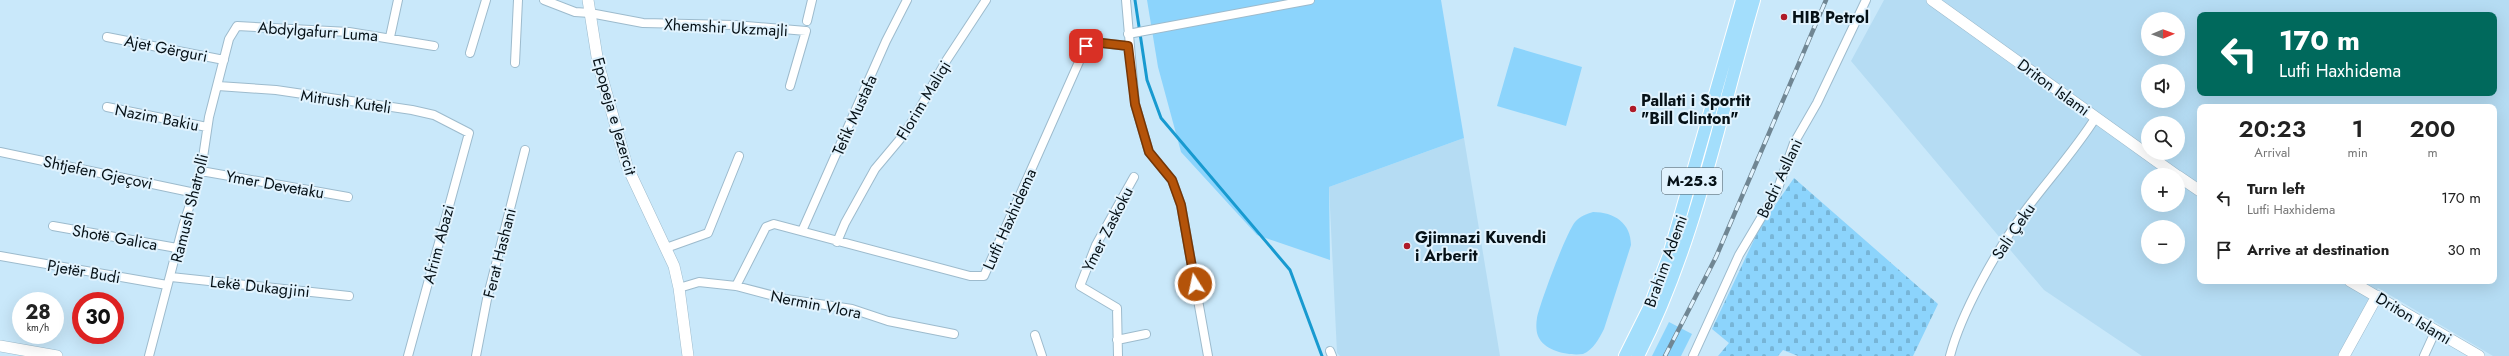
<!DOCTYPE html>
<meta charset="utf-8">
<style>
body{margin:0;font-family:Jost,sans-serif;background:#f6f6f6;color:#222;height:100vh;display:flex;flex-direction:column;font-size:15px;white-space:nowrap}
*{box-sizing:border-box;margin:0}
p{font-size:13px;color:#767676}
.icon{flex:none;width:22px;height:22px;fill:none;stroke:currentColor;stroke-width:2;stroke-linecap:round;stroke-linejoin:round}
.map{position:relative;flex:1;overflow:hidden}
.drawer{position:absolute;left:2197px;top:104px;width:300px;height:180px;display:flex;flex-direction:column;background:#fff;border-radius:8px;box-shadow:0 4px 16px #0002}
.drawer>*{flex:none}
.banner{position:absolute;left:2197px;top:12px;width:300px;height:84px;border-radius:8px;box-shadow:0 4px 16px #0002;background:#00695c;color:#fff;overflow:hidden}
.needle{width:26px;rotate:89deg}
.fabs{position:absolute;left:2141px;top:12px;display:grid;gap:8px}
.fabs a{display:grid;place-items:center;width:44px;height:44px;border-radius:50%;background:#fff;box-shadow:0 4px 16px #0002;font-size:20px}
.speed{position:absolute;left:12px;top:292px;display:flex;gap:8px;font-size:20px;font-weight:700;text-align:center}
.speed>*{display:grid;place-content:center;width:52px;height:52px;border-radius:50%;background:#fff;box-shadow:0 4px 16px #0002;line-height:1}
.speed small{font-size:10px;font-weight:400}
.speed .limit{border:6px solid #d22;background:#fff;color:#111}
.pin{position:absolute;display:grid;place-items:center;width:34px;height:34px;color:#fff;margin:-17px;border-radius:8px;box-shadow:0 2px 6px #0006}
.me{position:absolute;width:44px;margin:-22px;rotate:350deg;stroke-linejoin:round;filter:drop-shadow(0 0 3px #0008)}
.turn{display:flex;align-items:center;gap:14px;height:84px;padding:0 16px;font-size:18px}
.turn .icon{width:52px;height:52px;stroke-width:2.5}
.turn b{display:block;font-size:28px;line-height:34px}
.eta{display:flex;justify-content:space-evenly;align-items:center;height:68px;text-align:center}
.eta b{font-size:24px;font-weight:600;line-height:28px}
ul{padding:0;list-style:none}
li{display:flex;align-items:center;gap:12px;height:52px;padding:0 16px}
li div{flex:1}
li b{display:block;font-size:15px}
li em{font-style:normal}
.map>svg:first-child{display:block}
.built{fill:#b5dcf3;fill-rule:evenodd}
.green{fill:#8cd4fc}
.cemetery{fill:url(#cemetery-stones)}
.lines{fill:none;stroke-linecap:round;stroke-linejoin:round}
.stream{stroke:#189ad0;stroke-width:3}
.street-casing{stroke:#9dbbcd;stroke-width:10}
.secondary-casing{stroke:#9dbbcd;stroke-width:12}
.primary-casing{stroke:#fff;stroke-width:14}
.street{stroke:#fff;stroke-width:8}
.secondary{stroke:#fff;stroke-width:11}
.primary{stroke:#a3defc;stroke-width:12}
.rail-casing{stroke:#708693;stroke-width:4.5}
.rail{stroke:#e1f3fe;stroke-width:3;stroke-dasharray:9;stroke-linecap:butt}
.route-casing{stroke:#753606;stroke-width:10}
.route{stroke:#b45309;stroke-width:7}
.poi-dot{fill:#ae1a28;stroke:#e1f3fe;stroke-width:1.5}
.labels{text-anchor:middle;stroke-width:4;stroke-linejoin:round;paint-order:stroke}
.shield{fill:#e1f3fe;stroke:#48555c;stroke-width:1}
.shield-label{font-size:15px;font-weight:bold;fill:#061117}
.poi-label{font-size:16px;font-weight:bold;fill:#061117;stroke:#e1f3fe;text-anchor:start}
.street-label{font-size:16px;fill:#061117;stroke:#e1f3fe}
</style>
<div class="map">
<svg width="2509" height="356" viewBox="0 0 2509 356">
<defs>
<pattern id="cemetery-stones" width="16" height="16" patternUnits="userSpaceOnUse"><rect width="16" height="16" fill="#8cd4fc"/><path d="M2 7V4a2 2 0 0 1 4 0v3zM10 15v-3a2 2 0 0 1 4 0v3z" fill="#77b5d7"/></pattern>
</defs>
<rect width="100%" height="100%" fill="#c9e8fa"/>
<path class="built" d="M1884,0H2509V356H2493L2378,288L2344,356H2142L2044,290L1851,61ZM2200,15H2494V93H2200ZM2148,19H2178V49H2148ZM2148,71H2178V101H2148ZM2200,107H2494V281H2200ZM2148,123H2178V153H2148ZM2148,175H2178V205H2148ZM2148,227H2178V257H2148Z
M1464,138L1500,356H1340L1337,353L1329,187Z"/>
<path class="green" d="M1147,0H1441L1464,138L1329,187L1330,260L1257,235L1181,152L1158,67Z
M1514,47L1582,67L1566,126L1497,106Z
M1593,212C1614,212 1631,223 1631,245L1604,329C1599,339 1593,350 1583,354C1568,356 1544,351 1538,336C1536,331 1536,324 1537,318C1540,303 1566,233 1575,222C1580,216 1587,214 1593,212Z
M1669,322L1692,334L1681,356H1652Z"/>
<path class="cemetery" d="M1794,178L1938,304L1913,356H1798L1783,350L1778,356H1718L1729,343L1712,329L1760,227Z"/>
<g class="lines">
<path class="stream" d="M1135,0L1147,80L1161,118L1290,270L1322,356"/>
<g class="street-casing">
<path id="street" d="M544,0L575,12L590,13L643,23L735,25L806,31L790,86
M1126,0L1135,104L1149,152L1172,180L1181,205L1208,356
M807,21L812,0
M1128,34L1310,0
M107,37L224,60
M390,37L398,0
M470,53L486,0
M515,63L518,0
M218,86L276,90L412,110L434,115L469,133L408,356
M107,107L207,127
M0,152L195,193
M201,171L348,197
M53,226L177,248
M802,231L886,41L907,0
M837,242L845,223L875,169L901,138L915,117L946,61L986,0
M666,248L708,233L739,156
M0,256L167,285
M171,277L349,296
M736,286L766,227L774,224L970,276H984L1086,46L1093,42L1128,46
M679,288L699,282L736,286L786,299L852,309L888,321L954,334
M1035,335L1042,356
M1117,340L1146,334
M1330,351L1332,356
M149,356L183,226L201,171L209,117L229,39L237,26L349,32L434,46
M476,356L487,299L525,150
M1118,356L1117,308L1080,286L1096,245L1134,177
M1693,356L1739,255L1777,191L1794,143L1817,103L1866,0
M1950,356C1961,313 1996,252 2022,215C2046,182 2074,152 2096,117
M2424,356L2435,332"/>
</g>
<g class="secondary-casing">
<path id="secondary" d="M588,0L598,63L627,166L674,266L679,288L688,356
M1932,0L2176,175
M2178,176L2200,191
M2350,281L2479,356
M0,346L57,356
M2344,356L2377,296"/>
</g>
<g class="primary-casing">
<path id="primary" d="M1625,356L1649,308L1669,255L1742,0
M1638,356C1695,245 1719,119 1754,0"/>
</g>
<use href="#street" class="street"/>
<use href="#secondary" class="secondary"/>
<use href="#primary" class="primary"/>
<g class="rail-casing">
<path id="rail" d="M1665,356L1716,257L1826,0"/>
</g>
<use href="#rail" class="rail"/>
</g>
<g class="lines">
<g class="route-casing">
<path id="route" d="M1086,46L1093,42L1128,46L1135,104L1149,152L1172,180L1181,205L1195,284"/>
</g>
<use href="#route" class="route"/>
</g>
<g class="poi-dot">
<circle cx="1784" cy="17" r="4"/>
<circle cx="1633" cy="109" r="4"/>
<circle cx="1407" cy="246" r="4"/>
</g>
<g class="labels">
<rect class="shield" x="1662" y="168" width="60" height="26" rx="3"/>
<g class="shield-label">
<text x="1692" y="186">M-25.3</text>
</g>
<g class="poi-label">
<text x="1792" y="23">HIB Petrol</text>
<text x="1641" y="106">Pallati i Sportit<tspan x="1641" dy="18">"Bill Clinton"</tspan></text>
<text x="1415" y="243">Gjimnazi Kuvendi<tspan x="1415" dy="18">i Arberit</tspan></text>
</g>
<g class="street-label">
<text transform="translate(726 27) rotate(3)" y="6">Xhemshir Ukzmajli</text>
<text transform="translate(318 31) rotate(4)" y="6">Abdylgafurr Luma</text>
<text transform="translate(166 48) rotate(11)" y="6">Ajet Gërguri</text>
<text transform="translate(2054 87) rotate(36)" y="6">Driton Islami</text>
<text transform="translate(923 100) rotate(-59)" y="6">Florim Maliqi</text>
<text transform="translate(346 101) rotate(8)" y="6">Mitrush Kuteli</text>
<text transform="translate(854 115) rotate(-66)" y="6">Tefik Mustafa</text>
<text transform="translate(615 116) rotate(74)" y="6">Epopeja e Jezercit</text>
<text transform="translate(157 117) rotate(11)" y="6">Nazim Bakiu</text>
<text transform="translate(98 172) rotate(12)" y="6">Shtjefen Gjeçovi</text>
<text transform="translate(1779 178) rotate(-65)" y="6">Bedri Asllani</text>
<text transform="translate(275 184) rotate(10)" y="6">Ymer Devetaku</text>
<text transform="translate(189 208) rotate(-76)" y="6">Ramush Shatrolli</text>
<text transform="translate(1009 219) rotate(-66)" y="6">Lutfi Haxhidema</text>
<text transform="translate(1107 229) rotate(-63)" y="6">Ymer Zaskoku</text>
<text transform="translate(2013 231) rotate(-56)" y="6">Sali Çeku</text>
<text transform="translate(115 237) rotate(10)" y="6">Shotë Galica</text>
<text transform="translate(438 244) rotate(-75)" y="6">Afrim Abazi</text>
<text transform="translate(499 253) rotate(-76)" y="6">Ferat Hashani</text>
<text transform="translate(1665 261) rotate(-70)" y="6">Brahim Ademi</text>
<text transform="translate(84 271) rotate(10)" y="6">Pjetër Budi</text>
<text transform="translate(260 286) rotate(6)" y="6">Lekë Dukagjini</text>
<text transform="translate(816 304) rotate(11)" y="6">Nermin Vlora</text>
<text transform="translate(2414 318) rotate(31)" y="6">Driton Islami</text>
</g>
</g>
</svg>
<div class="fabs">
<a><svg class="needle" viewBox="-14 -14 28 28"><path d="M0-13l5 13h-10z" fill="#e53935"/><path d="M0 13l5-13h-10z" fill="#767676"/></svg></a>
<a><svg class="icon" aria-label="sound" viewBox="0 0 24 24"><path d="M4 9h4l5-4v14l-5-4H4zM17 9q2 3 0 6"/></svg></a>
<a><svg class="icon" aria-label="search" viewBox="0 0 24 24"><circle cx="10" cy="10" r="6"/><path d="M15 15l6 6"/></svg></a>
<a>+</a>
<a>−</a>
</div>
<div class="speed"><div>28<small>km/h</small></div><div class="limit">30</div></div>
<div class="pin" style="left:1086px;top:46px;background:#d93025"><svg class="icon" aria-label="arrive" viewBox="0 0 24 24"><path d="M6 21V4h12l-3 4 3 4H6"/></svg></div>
<svg class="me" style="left:1195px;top:284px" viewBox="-20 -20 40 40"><circle r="17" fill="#b45309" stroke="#fff" stroke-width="3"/><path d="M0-11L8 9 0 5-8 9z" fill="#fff"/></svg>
<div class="banner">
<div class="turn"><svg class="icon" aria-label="left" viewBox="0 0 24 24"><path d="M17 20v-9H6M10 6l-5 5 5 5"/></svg><div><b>170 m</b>Lutfi Haxhidema</div></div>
</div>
<section class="drawer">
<div class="eta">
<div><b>20:23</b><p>Arrival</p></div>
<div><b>1</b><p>min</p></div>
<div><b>200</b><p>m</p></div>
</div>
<ul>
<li><svg class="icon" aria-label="left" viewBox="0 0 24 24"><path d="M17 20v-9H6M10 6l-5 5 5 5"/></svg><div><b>Turn left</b><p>Lutfi Haxhidema</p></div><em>170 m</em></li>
<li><svg class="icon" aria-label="arrive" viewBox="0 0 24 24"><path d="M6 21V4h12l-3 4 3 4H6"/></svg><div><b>Arrive at destination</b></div><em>30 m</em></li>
</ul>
</section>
</div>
